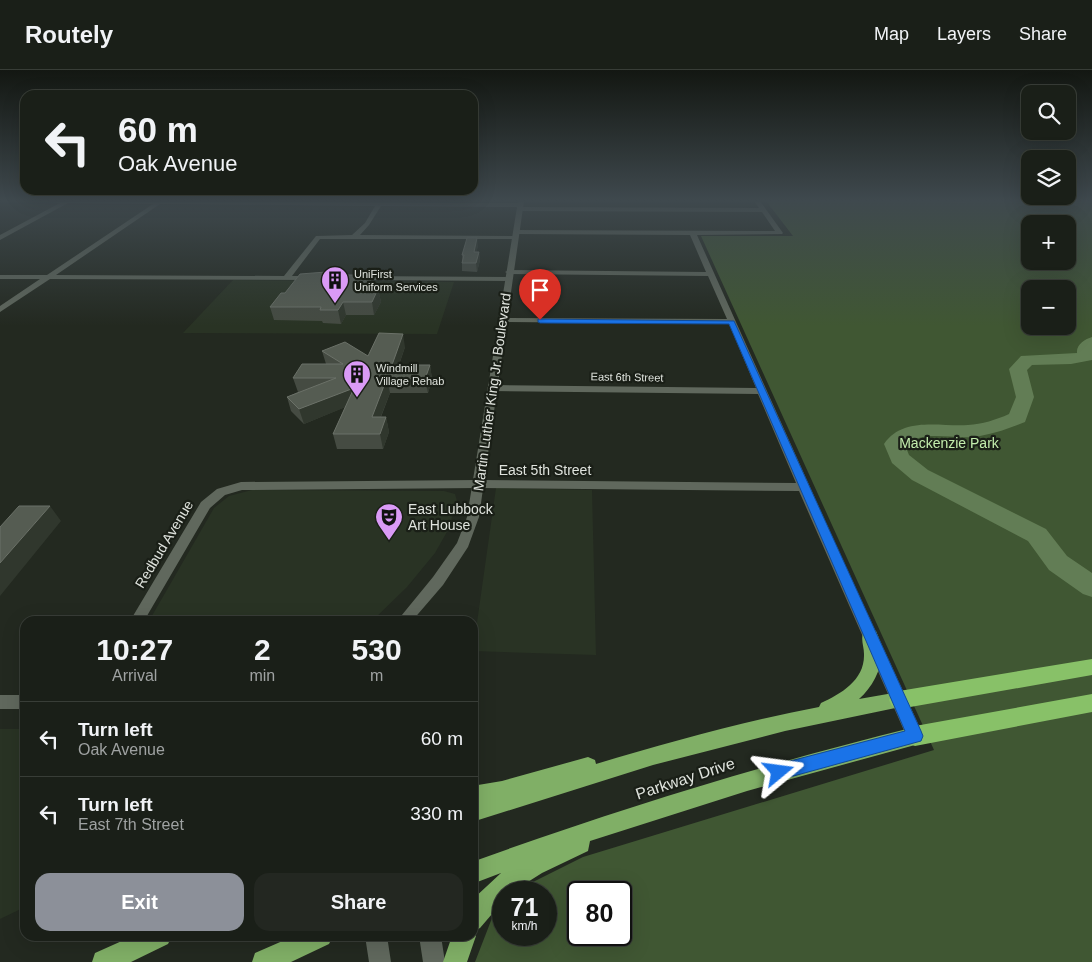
<!DOCTYPE html>
<meta charset="utf-8">
<style>
body{margin:0;font-family:Helvetica,sans-serif;background:#232721;color:#f1f3f6;height:100vh;display:flex;flex-direction:column;font-size:19px;white-space:nowrap}
*{box-sizing:border-box;margin:0}
p{font-size:16px;color:#9fa2a2}
.icon{flex:none;width:28px;height:28px;fill:none;stroke:currentColor;stroke-width:2;stroke-linecap:round;stroke-linejoin:round}
.map{position:relative;flex:1;overflow:hidden}
.details{position:absolute;left:20px;top:546px;width:458px;height:325px;display:flex;flex-direction:column;background:#1a1f18;border-radius:15px;box-shadow:0 5px 20px #0002,0 0 0 1px #383d37}
.details>*{flex:none}
.banner{position:absolute;left:20px;top:20px;width:458px;height:105px;border-radius:15px;box-shadow:0 5px 20px #0002,0 0 0 1px #383d37;background:#1a1f18;color:#f1f3f6;overflow:hidden}
.fabs{position:absolute;left:1021px;top:15px;display:grid;gap:10px}
.fabs a{display:grid;place-items:center;width:55px;height:55px;border-radius:10px;background:#1a1f18;box-shadow:0 5px 20px #0002,0 0 0 1px #383d37;font-size:25px}
.speed{position:absolute;left:492px;top:811px;display:flex;gap:10px;font-size:25px;font-weight:700;text-align:center}
.speed>*{display:grid;place-content:center;width:65px;height:65px;border-radius:50%;background:#1a1f18;box-shadow:0 5px 20px #0002,0 0 0 1px #383d37;line-height:1}
.speed small{font-size:12px;font-weight:400}
.speed .limit{border:2px solid #111;border-radius:8px;background:#fff;color:#111}
.pin{position:absolute;display:grid;place-items:center;width:42px;height:42px;color:#fff;margin:-51px -21px;border-radius:50% 50% 50% 0;rotate:-45deg;box-shadow:0 0 5px #0007}
.pin .icon{rotate:45deg}
.me{position:absolute;width:55px;margin:-28px;rotate:74deg;stroke-linejoin:round;filter:drop-shadow(0 0 4px #0008)}
.turn{display:flex;align-items:center;gap:18px;height:105px;padding:0 15px;font-size:22px}
.turn .icon{width:65px;height:65px;stroke-width:2.5}
.turn b{display:block;font-size:35px;line-height:42px}
.eta{display:flex;justify-content:space-evenly;align-items:center;height:85px;text-align:center}
.eta b{font-size:30px;font-weight:600;line-height:35px}
.primary-button{display:flex;gap:10px;margin-top:auto;padding:10px 15px}
.primary-button a{flex:1;height:58px;border-radius:15px;background:#8c9099;color:#fff;font-size:20px;font-weight:600;line-height:58px;text-align:center}
.primary-button a+a{background:#232721;color:#f1f3f6}
ul{padding:0;list-style:none}
li{display:flex;align-items:center;gap:15px;height:75px;padding:0 15px;border-top:1px solid #383d37}
li div{flex:1}
li b{display:block;font-size:19px}
li em{font-style:normal}
header{display:flex;align-items:center;gap:30px;box-sizing:border-box;height:70px;padding:0 25px;background:#1a1f18;border-bottom:1px solid #383d37}
header strong{font-size:24px}
nav{display:flex;gap:28px;margin-inline-start:auto;font-size:18px}
.map>svg:first-child{display:block}
.built{fill:#293324}
.green{fill:#405733;fill-rule:evenodd}
.lines{fill:none;stroke-linecap:round;stroke-linejoin:round}
.river{fill:#627d55;fill-rule:evenodd}
.minor{fill:#60685d;fill-rule:evenodd}
.tertiary{fill:#60685d;fill-rule:evenodd}
.secondary{fill:#60685d;fill-rule:evenodd}
.trunk{fill:#80af66;fill-rule:evenodd}
.motorway{fill:#88c168;fill-rule:evenodd}
.wall{fill:#454b42}
.shaded-wall{fill:#30372d}
.building{fill:#555c52;stroke:#6b7168}
.route{fill:#1a73e8;stroke:#114b97}
.labels{text-anchor:middle;stroke-width:4.5;stroke-linejoin:round;paint-order:stroke}
.far-poi-label{font-size:11px;fill:#dfe3dd;stroke:#1a1f17;text-anchor:start}
.far-street-label{font-size:11px;fill:#dfe3dd;stroke:#1a1f17}
.street-label{font-size:14px;fill:#dfe3dd;stroke:#1a1f17}
.park-label{font-size:14px;fill:#c3edad;stroke:#1a1f17}
.poi-label{font-size:14px;fill:#dfe3dd;stroke:#1a1f17;text-anchor:start}
.near-street-label{font-size:16px;fill:#dfe3dd;stroke:#1a1f17}
</style>
<header>
<strong>Routely</strong>
<nav><a>Map</a><a>Layers</a><a>Share</a></nav>
</header>
<div class="map">
<svg width="1092" height="892" viewBox="0 0 1092 892">
<rect width="100%" height="100%" fill="#232920"/>
<path class="built" d="M233,210L454,212L437,264L183,263Z
M496,418L592,420L596,585L473,581Z
M252,420L444,421L455,424L457,431L448,460L435,483L407,517L372,551H149L214,438L229,426Z
M0,659H25V837L0,849Z"/>
<path class="green" d="M766,131H1092V892H475L499,830L504,827V865H546V822H513L583,787L934,680L701,166H793ZM1030,154H1068V191H1030ZM1030,219H1068V256H1030ZM579,822H621V865H579Z"/>
<g class="lines">
<path class="river" d="M1092,267V290L1071,294L1032,295L1027,300L1034,327L1025,352C1008,359 991,365 973,367C949,369 924,360 905,375L909,385L928,400L1046,459L1067,486L1092,503V527L1083,524L1049,500L1028,471L912,410L892,393L884,374C903,346 940,357 968,355C982,354 996,350 1009,344L1016,327L1009,299L1021,286L1077,283C1076,275 1085,269 1092,267Z"/>
<path class="minor" d="M41,131L520,133L523,135L520,137L381,136L369,155L360,165L517,166L518,167L515,169H320L292,206H316V210H313L50,209L0,242V236L40,209H0V205H47L153,134L68,133L0,170V165L60,133ZM160,134L375,136L365,153L352,165L316,166L284,206L56,205Z
M754,131H760L783,163L782,164L697,165L836,475L921,660L924,666L921,672L915,674L909,672L799,421L478,418L242,420L225,425L210,438L144,551H130L201,432L217,419L241,412L478,410L796,413L758,324L492,321L487,318L492,315L756,318L729,254L502,252L498,250L502,248L727,249L708,206L509,204L505,202L509,200L706,202L690,165L516,164L513,162L516,160L775,161L762,142L520,141L517,139L520,137L759,138Z
M930,131H968L965,133Z
M355,206L508,207L512,209L508,211L358,210L354,208Z"/>
<path class="tertiary" d="M0,625H25V639H0Z"/>
<path class="secondary" d="M518,131H524L479,447L468,477L443,515L412,551H397L433,507L457,473L467,447Z
M365,866H387L391,892H369Z
M419,866H441L445,892H423Z"/>
<path class="trunk" d="M870,559L876,561C888,586 878,612 859,629L899,622L905,624L908,630L905,636L785,661L653,695L472,752V716L502,711L588,687L595,690L596,694C669,672 744,651 819,637L821,633C841,624 865,610 864,584C864,576 860,569 864,561Z
M915,657L922,660L924,666L922,672L915,675L747,721L590,771L588,781L542,803L512,822H504V830L480,858L474,861L476,866L467,892H443L452,866H472V830L501,803L472,814V792C618,739 765,694 915,657Z
M133,866H172L168,874L131,892H92L95,883Z
M294,866H333L329,874L291,892H252L255,883Z"/>
<path class="motorway" d="M1092,589V605L899,639L892,636L889,630L892,624L899,621Z
M1092,624V642L915,676L908,673L905,666L908,659L915,656Z"/>
</g>
<path class="wall" d="M478,176L476,182H479L480,190L477,202L462,201V185Z
M376,217L375,219H378L381,232L374,245H346L341,254L323,253L322,251L274,250L270,237L285,223Z
M405,277L399,295H430L432,309L428,323H390L381,347H386L389,362L383,379H337L333,364L345,337L304,354L291,341L287,327L298,322L293,308L326,294L322,281L368,286Z"/>
<path class="shaded-wall" d="M477,168L478,176L474,190V182Z
M479,182L480,190L477,202L476,193Z
M373,205L376,217L368,232L365,219Z
M378,219L381,232L374,245L372,232Z
M343,232L346,245L341,254L338,240Z
M403,264L405,277L394,309L392,295Z
M430,295L432,309L428,323L425,309Z
M387,308L390,323L375,361L372,347Z
M354,318L358,332L304,354L299,339Z
M386,347L389,362L383,379L380,364Z
M50,436L61,451L0,526V493Z"/>
<path class="building" d="M467,168H477L474,182H479L476,193H462L464,185H462Z
M326,202L341,205H373L365,219H378L372,232H343L338,240H320L321,237H270L281,223H285L300,204Z
M379,263L403,264L392,295H430L425,309L387,308L372,347H386L380,364H333L354,318L299,339L287,327L336,308H293L302,294H343L322,281L345,272L368,286Z
M19,436H50L0,493V457Z"/>
<linearGradient id="sky" x2="0" y2="1"><stop stop-color="#131712"/><stop offset="0.51" stop-color="#3f494e"/><stop offset="1" stop-color="#3f494e" stop-opacity="0"/></linearGradient>
<rect width="1092" height="256" fill="url(#sky)"/>
<path class="route" d="M538,249L734,251L921,661L923,666L921,671L779,710L774,708L771,702L774,696L779,694L905,661L729,254L540,253L538,252Z"/>
<defs>
<g id="building-pin" transform="scale(1.4375)"><path d="M0 17L-7.5 6A9.5 9.5 0 1 1 7.5 6Z" fill="#da9af6" stroke="#1a1f17"/><path d="M-4-6H4V6H1V3H-1V6H-4ZM-2.5-4.3h1.7v1.8h-1.7ZM.8-4.3h1.7v1.8H.8ZM-2.5-1h1.7V.8h-1.7ZM.8-1h1.7V.8H.8Z" fill="#111"/></g>
<g id="theatre-pin" transform="scale(1.4375)"><path d="M0 17L-7.5 6A9.5 9.5 0 1 1 7.5 6Z" fill="#da9af6" stroke="#1a1f17"/><path d="M-5-5.5Q0-4 5-5.5V0Q5 5 0 6Q-5 5-5 0ZM-3.3-2.5H-1v1.5H-3.3ZM1-2.5H3.3v1.5H1ZM-2.8 1Q0 5.5 2.8 1Z" fill="#111"/></g>
</defs>
<g fill-rule="evenodd">
<use href="#building-pin" x="335" y="210"/>
<use href="#building-pin" x="357" y="304"/>
<use href="#theatre-pin" x="389" y="447"/>
</g>
<g class="labels">
<g class="far-poi-label">
<text x="354" y="208">UniFirst<tspan x="354" dy="13">Uniform Services</tspan></text>
<text x="376" y="302">Windmill<tspan x="376" dy="13">Village Rehab</tspan></text>
</g>
<g class="far-street-label">
<text transform="translate(627 307) rotate(1)" y="4">East 6th Street</text>
</g>
<g class="street-label">
<text transform="translate(492 322) rotate(-82)" y="5">Martin Luther King Jr. Boulevard</text>
<text x="545" y="405">East 5th Street</text>
<text transform="translate(164 474) rotate(-59)" y="5">Redbud Avenue</text>
</g>
<g class="park-label">
<text x="949" y="378">Mackenzie Park</text>
</g>
<g class="poi-label">
<text x="408" y="444">East Lubbock<tspan x="408" dy="16">Art House</tspan></text>
</g>
<g class="near-street-label">
<text transform="translate(685 708) rotate(-18)" y="6">Parkway Drive</text>
</g>
</g>
</svg>
<div class="fabs">
<a><svg class="icon" aria-label="search" viewBox="0 0 24 24"><circle cx="10" cy="10" r="6"/><path d="M15 15l6 6"/></svg></a>
<a><svg class="icon" aria-label="layers" viewBox="0 0 24 24"><path d="M12 4l9 5-9 5-9-5zM3 14l9 5 9-5"/></svg></a>
<a>+</a>
<a>−</a>
</div>
<div class="speed"><div>71<small>km/h</small></div><div class="limit">80</div></div>
<div class="pin" style="left:540px;top:250px;background:#d93025"><svg class="icon" aria-label="arrive" viewBox="0 0 24 24"><path d="M6 21V4h12l-3 4 3 4H6"/></svg></div>
<svg class="me" style="left:779px;top:702px" viewBox="-20 -20 40 40"><path d="M0-17L14 15 0 8-14 15z" fill="#1a73e8" stroke="#fff" stroke-width="4"/></svg>
<div class="banner">
<div class="turn"><svg class="icon" aria-label="left" viewBox="0 0 24 24"><path d="M17 20v-9H6M10 6l-5 5 5 5"/></svg><div><b>60 m</b>Oak Avenue</div></div>
</div>
<section class="details">
<div class="eta">
<div><b>10:27</b><p>Arrival</p></div>
<div><b>2</b><p>min</p></div>
<div><b>530</b><p>m</p></div>
</div>
<ul>
<li><svg class="icon" aria-label="left" viewBox="0 0 24 24"><path d="M17 20v-9H6M10 6l-5 5 5 5"/></svg><div><b>Turn left</b><p>Oak Avenue</p></div><em>60 m</em></li>
<li><svg class="icon" aria-label="left" viewBox="0 0 24 24"><path d="M17 20v-9H6M10 6l-5 5 5 5"/></svg><div><b>Turn left</b><p>East 7th Street</p></div><em>330 m</em></li>
</ul>
<div class="primary-button"><a>Exit</a><a>Share</a></div>
</section>
</div>
